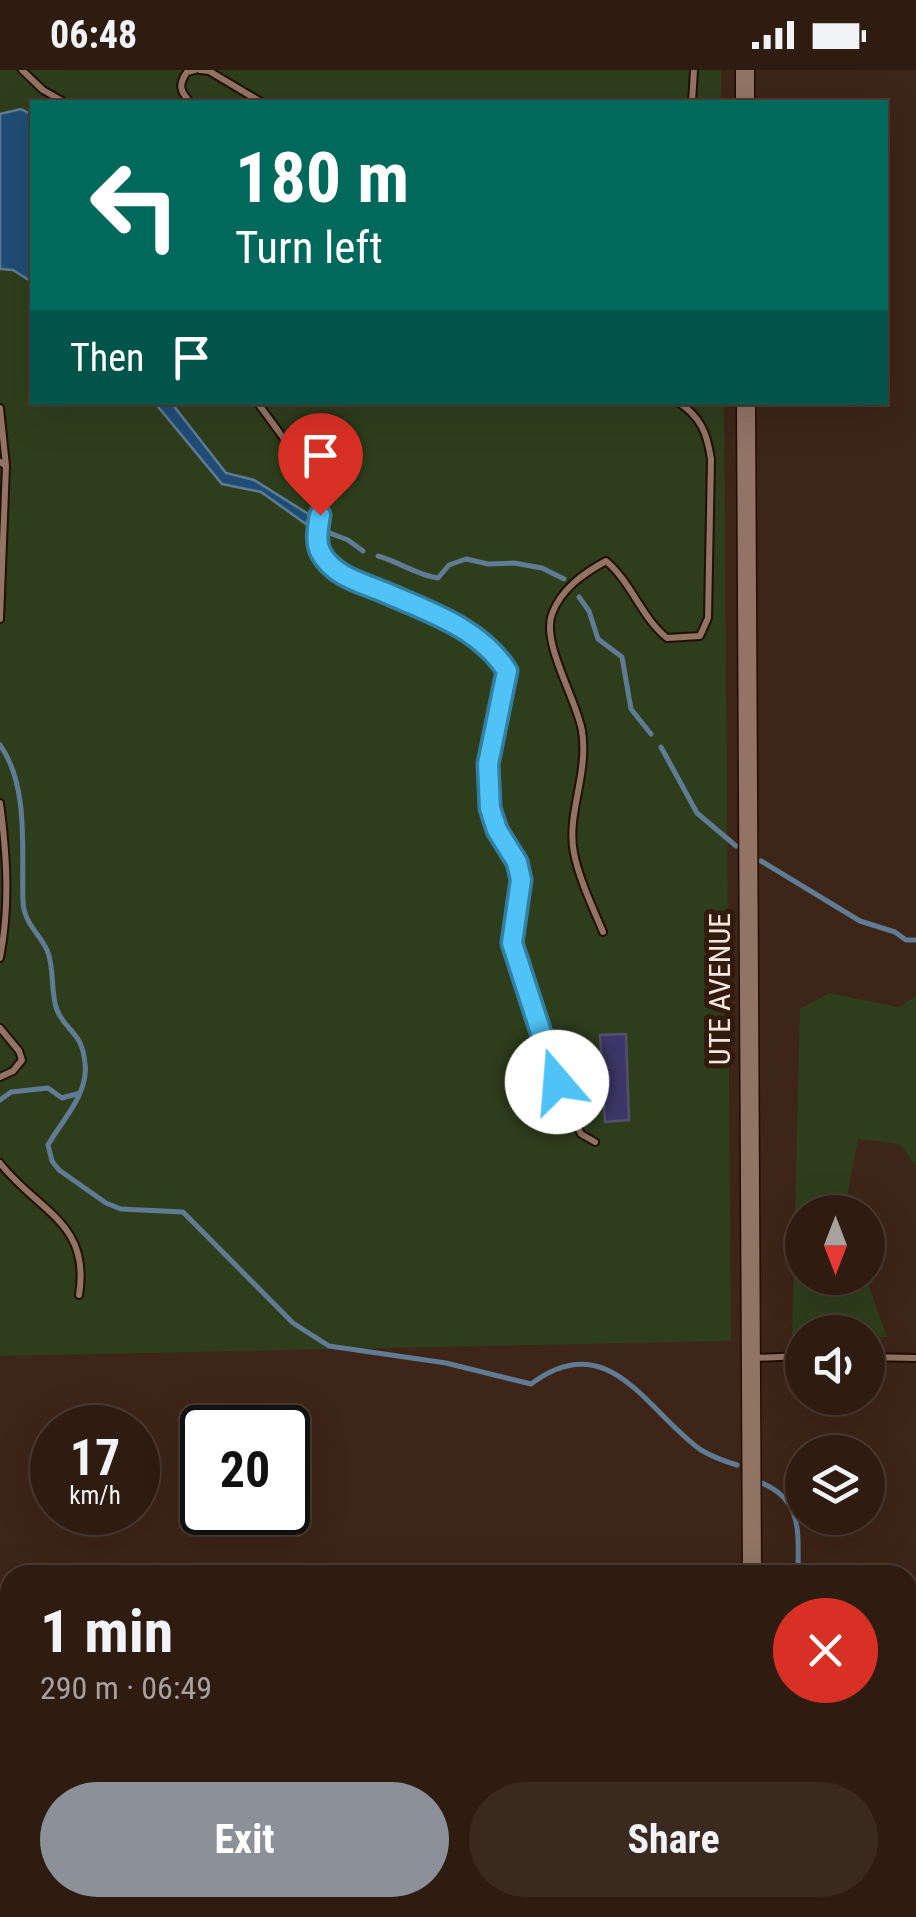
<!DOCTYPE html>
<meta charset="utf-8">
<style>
body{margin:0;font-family:"Roboto Condensed",sans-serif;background:#3a291f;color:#f1f3f6;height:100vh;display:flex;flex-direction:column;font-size:38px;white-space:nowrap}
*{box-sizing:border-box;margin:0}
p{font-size:32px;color:#a7a19f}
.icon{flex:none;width:55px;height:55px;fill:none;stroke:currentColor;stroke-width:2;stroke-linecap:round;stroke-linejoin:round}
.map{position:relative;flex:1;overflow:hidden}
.panel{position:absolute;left:0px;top:1495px;width:918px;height:352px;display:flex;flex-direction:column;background:#2e1c11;border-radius:30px 30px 0 0;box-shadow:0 10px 40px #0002,0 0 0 2px #493a31}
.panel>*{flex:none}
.guide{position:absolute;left:30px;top:30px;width:858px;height:305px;border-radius:0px;box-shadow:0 10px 40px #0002,0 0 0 2px #493a31;background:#00695c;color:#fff;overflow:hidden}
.needle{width:65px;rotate:180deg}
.controls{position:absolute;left:785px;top:1125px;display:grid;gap:20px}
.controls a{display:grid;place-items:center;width:100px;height:100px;border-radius:50%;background:#2e1c11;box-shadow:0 10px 40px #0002,0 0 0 2px #493a31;font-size:50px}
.speed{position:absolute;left:30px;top:1335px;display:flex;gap:20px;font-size:50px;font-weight:700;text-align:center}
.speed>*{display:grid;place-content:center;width:130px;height:130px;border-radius:50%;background:#2e1c11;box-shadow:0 10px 40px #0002,0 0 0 2px #493a31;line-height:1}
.speed small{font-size:25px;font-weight:400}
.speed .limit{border:5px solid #111;border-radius:15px;background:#fff;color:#111}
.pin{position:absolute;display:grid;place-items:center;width:85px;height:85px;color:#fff;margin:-102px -42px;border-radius:50% 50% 50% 0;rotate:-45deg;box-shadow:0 0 10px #0007}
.pin .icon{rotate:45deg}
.me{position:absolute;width:110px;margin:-55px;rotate:342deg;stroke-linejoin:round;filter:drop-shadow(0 0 8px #0008)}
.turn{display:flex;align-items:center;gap:35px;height:210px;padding:0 40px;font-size:45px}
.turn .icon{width:130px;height:130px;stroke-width:2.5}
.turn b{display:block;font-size:70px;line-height:85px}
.then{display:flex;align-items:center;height:95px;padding:0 40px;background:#0003;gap:20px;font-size:38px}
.round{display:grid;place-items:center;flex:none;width:105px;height:105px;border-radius:52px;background:#3a291f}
.summary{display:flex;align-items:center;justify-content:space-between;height:170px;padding:0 40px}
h1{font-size:60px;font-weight:700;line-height:75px}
.button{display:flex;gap:20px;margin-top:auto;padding:20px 40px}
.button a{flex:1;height:115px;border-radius:60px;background:#8c9099;color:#fff;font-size:40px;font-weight:700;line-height:115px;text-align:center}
.button a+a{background:#3a291f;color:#f1f3f6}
.status{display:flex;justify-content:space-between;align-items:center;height:70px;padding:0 50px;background:#2e1c11;direction:ltr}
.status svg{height:28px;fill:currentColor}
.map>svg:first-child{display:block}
.green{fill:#2e3e1c}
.water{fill:#204d75;stroke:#607b94;stroke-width:2.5}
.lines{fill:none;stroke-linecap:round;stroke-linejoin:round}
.stream{stroke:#607b94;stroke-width:5}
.building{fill:#3d3668;stroke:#52506b;stroke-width:2.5}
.service-casing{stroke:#230d02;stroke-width:10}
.secondary-casing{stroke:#230d02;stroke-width:21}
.service{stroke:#917464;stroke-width:6}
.secondary{stroke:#917464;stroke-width:18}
.route-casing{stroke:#337fa1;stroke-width:25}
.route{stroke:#4fc3f7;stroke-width:18}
.labels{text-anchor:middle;stroke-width:10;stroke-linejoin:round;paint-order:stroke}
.street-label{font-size:30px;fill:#f7e6dd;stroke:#321b0d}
</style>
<div class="status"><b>06:48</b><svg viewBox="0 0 49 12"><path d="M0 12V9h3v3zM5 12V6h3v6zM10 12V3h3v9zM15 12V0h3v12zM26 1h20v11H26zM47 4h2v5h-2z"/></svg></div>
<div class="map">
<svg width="916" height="1847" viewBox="0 0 916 1847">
<rect width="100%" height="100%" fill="#3d2517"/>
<path class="green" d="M0,0H721V32H32V332L724,333L731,1271L0,1286Z
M829,923L899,937L916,926V1096L900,1074L858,1069L844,1142H802V1208H866L887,1267L868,1268V1262H802V1271H792L800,939Z"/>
<path class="water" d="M21,39L32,45V212L13,200L0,199V44Z
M155,333L173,335L226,403L254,410L310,445L306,454L261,422L222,414Z"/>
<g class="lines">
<path class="stream" d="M327,462L348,470L363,481
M378,486C400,492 416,505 438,508L449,495L466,489L488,494L514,493L542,498L564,509
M579,527L589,541L598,569L622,587L631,639L651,664
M0,675C30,717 21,784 23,832C24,853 39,863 47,880C55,898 50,922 57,940C66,962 82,961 85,993C89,1024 62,1050 48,1075L52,1091L59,1100L106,1133L121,1139L183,1142L293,1253L329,1276L446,1293L531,1314C609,1255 647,1342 701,1380C711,1386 727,1392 737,1395
M661,677L697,743L736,776
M761,791L860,851L895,862L906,870H916
M0,1030L11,1022L48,1018L62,1028L80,1023
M754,1410C804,1427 798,1460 798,1505
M800,1838L801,1847"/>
</g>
<path class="building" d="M626,964L629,1050L605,1052L600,965Z"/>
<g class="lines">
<g class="service-casing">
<path id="service" d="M22,0L43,20L64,32
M200,0L209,1L261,32
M190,32C180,21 178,15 187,2L195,0
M692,32L694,0
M257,332C277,359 298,386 312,416C328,450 305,480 343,506C353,512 368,516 379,520C425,539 480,558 507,601L489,694L490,738L497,760L517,792L521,810L512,873L557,1012L581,1064L595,1072
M0,338L6,396L0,392
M0,549L6,396
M0,733C7,787 10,835 0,888
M603,862C593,838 579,809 574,783C566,745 589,704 582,661C577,630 541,573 552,544C561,519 584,503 606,491C632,513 641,547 667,568L700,566L708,548L711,389C707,363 701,347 678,332
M0,958L19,981L22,990L13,1001L0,1007
M0,1093C37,1141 91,1152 79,1225
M868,1287L916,1288
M755,1288L802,1286
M689,1838V1847
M519,1847L524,1838"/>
</g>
<g class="secondary-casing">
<path id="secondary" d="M745,0V32
M746,332L752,1505
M756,1838V1847"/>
</g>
<use href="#service" class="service"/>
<use href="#secondary" class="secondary"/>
</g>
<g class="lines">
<g class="route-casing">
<path id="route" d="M320,445C318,457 315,472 321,483C334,507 363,513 386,523C430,542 481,559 507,601L488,694L490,738L497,760L517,792L521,810L512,873L557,1012"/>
</g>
<use href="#route" class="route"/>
</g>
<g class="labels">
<g class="street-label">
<text transform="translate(720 919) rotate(-90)" y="10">UTE AVENUE</text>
</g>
</g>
</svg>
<div class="controls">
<a><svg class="needle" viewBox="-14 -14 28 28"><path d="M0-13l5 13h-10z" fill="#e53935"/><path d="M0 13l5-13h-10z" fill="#a7a19f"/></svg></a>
<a><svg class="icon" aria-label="sound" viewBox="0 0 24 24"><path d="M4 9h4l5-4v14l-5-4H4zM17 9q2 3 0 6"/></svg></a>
<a><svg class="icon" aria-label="layers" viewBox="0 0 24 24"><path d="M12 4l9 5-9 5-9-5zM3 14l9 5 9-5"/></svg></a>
</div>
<div class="speed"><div>17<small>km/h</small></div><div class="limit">20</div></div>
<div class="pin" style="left:320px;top:445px;background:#d93025"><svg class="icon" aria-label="arrive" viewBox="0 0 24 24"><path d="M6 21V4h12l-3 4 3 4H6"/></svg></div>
<svg class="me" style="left:557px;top:1012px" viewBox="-20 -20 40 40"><circle r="19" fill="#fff"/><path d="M0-13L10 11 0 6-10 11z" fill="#4fc3f7"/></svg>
<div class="guide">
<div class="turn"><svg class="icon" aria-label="left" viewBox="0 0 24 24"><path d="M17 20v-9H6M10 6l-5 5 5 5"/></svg><div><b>180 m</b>Turn left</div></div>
<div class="then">Then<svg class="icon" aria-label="arrive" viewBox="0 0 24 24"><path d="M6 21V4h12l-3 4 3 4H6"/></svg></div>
</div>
<section class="panel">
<div class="summary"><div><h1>1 min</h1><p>290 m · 06:49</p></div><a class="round" style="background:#d93025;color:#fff"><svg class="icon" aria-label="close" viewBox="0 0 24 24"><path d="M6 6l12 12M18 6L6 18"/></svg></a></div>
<div class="button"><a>Exit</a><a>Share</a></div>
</section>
</div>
